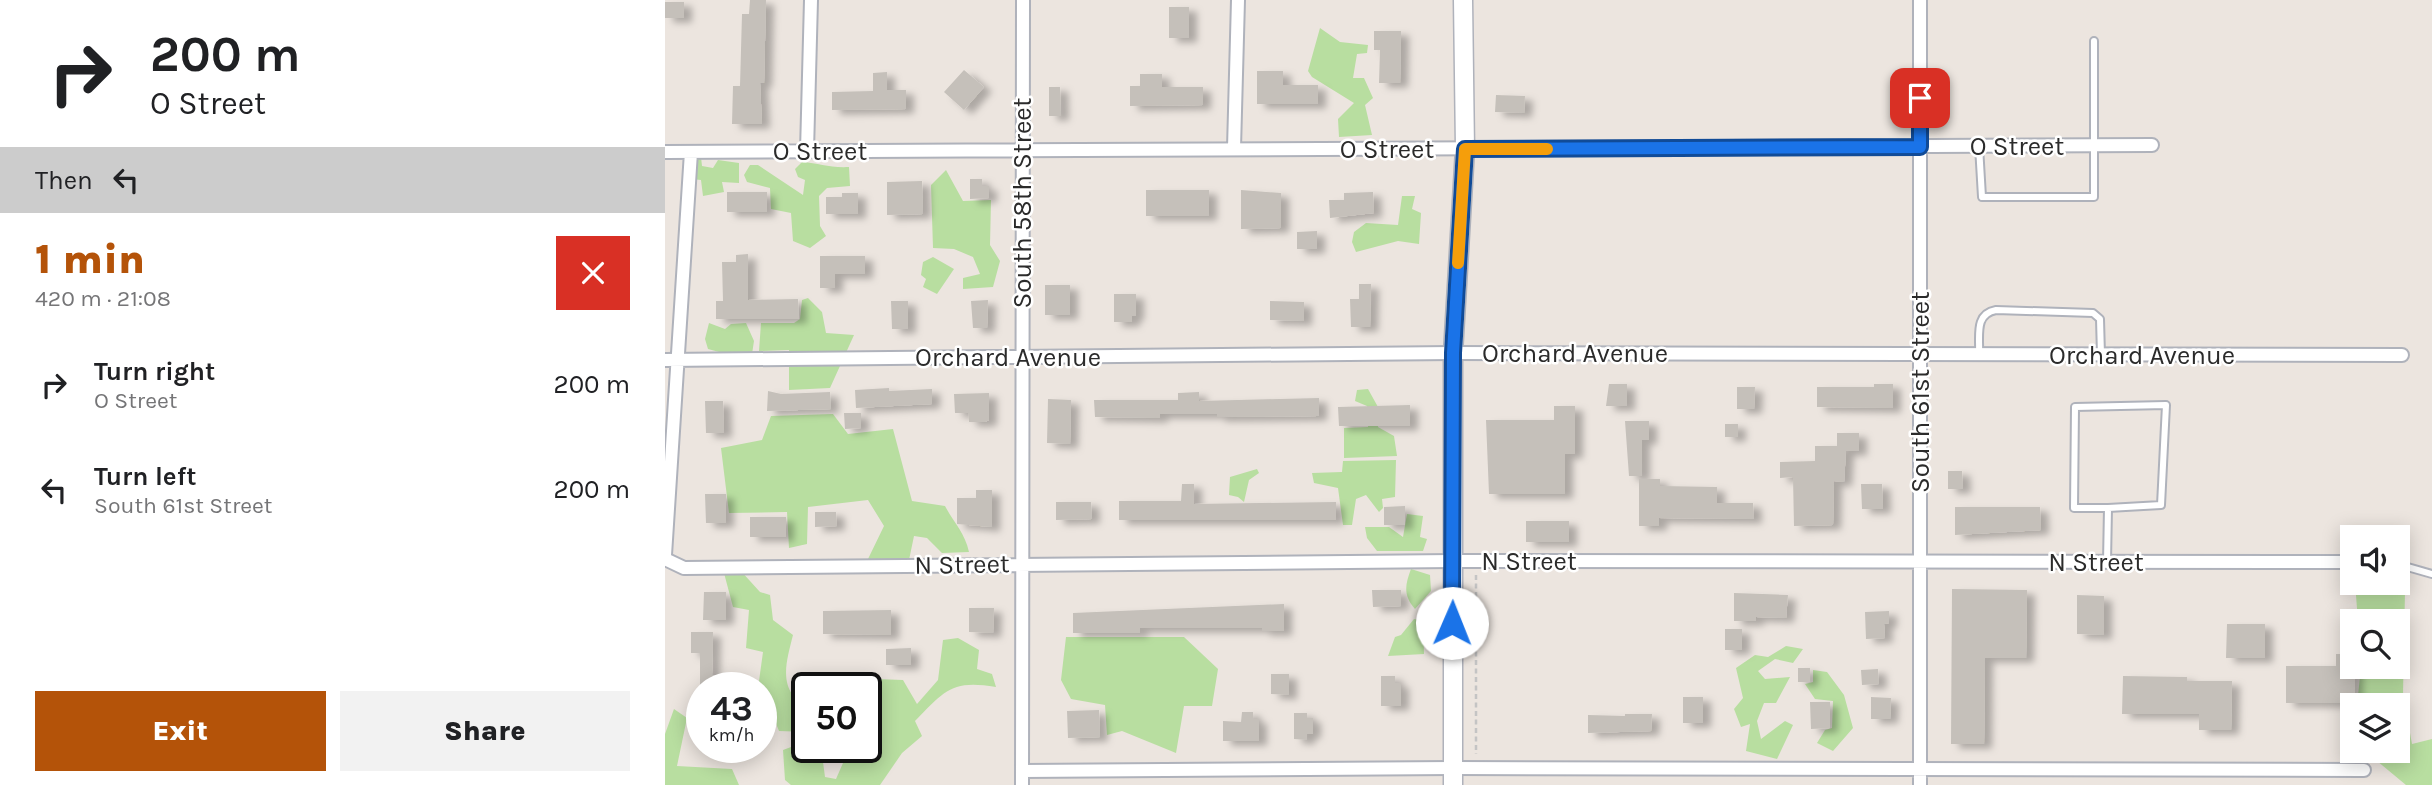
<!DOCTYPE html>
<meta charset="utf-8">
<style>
body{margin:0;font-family:Karla,sans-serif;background:#f2f2f2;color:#202124;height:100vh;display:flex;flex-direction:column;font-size:26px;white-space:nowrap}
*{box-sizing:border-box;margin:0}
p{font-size:23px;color:#757577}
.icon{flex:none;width:38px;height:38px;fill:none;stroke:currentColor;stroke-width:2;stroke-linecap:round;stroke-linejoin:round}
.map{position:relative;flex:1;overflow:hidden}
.panel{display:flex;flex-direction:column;background:#fff;width:665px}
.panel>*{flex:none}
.hud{background:#fff;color:#202124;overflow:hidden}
.controls{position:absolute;left:1675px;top:525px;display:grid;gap:14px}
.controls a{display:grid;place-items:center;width:70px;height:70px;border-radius:0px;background:#fff;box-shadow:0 4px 18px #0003;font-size:35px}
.speed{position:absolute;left:21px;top:672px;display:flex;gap:14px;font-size:35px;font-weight:700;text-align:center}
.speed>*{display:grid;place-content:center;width:91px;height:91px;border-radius:50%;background:#fff;box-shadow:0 4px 18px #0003;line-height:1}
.speed small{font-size:18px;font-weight:400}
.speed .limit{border:4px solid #111;border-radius:10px;background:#fff;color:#111}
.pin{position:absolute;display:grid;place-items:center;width:60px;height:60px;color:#fff;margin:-30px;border-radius:14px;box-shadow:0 4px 10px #0006}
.me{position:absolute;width:77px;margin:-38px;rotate:1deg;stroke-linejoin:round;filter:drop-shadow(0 0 5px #0008)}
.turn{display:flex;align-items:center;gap:24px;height:147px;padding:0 35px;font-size:32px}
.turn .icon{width:91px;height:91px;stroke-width:2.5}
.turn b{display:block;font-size:49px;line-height:60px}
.then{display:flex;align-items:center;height:66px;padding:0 35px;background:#0003;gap:14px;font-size:26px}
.round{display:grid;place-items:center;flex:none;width:74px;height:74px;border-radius:0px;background:#f2f2f2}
.headline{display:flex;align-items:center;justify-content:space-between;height:119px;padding:0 35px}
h1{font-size:42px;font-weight:800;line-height:52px;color:#b45309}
.button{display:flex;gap:14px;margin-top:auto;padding:14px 35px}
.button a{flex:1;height:80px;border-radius:0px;background:#b45309;color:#fff;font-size:28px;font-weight:800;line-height:80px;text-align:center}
.button a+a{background:#f2f2f2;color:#202124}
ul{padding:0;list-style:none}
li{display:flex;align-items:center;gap:21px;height:105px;padding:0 35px}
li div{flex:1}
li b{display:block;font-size:26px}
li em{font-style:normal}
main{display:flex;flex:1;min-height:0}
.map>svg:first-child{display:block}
.green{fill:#b8dea0}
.building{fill:#c5c0ba;filter:url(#shadow)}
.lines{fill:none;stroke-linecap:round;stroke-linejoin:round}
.service-casing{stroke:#afb2bb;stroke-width:10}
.minor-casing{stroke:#afb2bb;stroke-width:16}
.secondary-casing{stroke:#afb2bb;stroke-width:21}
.path{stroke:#c4c4c4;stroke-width:2.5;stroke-dasharray:5 3.5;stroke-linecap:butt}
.service{stroke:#fff;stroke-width:6}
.minor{stroke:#fff;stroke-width:12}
.secondary{stroke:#fff;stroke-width:18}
.route-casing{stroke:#114b97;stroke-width:18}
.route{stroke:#1a73e8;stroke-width:12}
.slow{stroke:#f59e0b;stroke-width:12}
.labels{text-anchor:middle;stroke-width:5;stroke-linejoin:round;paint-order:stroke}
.street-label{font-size:26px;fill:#2b2b2b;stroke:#fff}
</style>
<main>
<section class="panel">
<div class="hud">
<div class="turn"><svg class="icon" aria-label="right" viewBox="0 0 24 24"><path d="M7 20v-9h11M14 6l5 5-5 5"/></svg><div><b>200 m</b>O Street</div></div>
<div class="then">Then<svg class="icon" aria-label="left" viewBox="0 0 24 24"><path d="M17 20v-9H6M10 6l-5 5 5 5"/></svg></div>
</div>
<div class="headline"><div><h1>1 min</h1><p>420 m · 21:08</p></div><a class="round" style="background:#d93025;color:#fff"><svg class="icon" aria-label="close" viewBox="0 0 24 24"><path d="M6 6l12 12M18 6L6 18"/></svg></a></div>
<ul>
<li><svg class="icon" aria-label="right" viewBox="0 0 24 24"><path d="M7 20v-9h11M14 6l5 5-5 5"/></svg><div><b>Turn right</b><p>O Street</p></div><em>200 m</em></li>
<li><svg class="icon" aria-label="left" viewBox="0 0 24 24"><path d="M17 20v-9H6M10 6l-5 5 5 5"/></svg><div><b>Turn left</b><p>South 61st Street</p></div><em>200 m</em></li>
</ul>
<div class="button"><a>Exit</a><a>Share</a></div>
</section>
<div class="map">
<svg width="1767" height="785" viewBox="0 0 1767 785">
<defs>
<filter id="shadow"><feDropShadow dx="8" dy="4.5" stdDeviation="3.5" flood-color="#0004"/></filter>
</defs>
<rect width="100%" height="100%" fill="#ece5df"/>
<path class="green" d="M655,28L675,42L703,45L702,53L692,54L688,78H699L708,98L700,105L707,135L674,137L673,119L689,103L647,77L643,71Z
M36,157L37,166L48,168L53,160L74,163V183L57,182L59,192L38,196L36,180L27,179V162Z
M137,162C154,163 164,168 184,167L185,186L162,188L154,196L155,226L161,236L145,248L128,241L126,213L106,209L105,188L82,182L79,175L85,165H93L138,195L140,180L133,177L130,169Z
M281,170L298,201L326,200L325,245L335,261L328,287L298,289V278L315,274L308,257L289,249L268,248L266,185Z
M737,196H750L747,209L756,213L754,244L733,241L691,252L687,242L689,232L701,223L733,225Z
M268,257L289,269L272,294L258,287L261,279L256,275L258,262Z
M143,298L157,312L161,333L189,335L165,388L124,390V350L94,351L96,323H129L135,319L137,300Z
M44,323L60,329L66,324L81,323L89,341L87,354L69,356L43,349L40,339Z
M703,389L713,407V427L729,436L732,456L679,458V428L703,427L702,406L690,401L692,390Z
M168,414L183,434L228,429L247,501L280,506C289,523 300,533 304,552L277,553L262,538L249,536L244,560L203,559L219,526L203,500L143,507L142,544L124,548L122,512L64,513L56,448L97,440L106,416Z
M731,460L730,497L717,499L718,508L714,512L701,495L691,499L687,525H678L673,488L649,483L647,473L677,472L678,461Z
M592,469L594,473L584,480L579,502L573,497L564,495L565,477Z
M742,514L758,516L755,537L762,539L758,551H712L702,538L700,527H724L738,537Z
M746,569L765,575L766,591L750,609C738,595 740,585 746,569Z
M75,570L95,592L105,595L108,620L128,635C121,663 112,690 142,707V732L114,731L94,681L98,652L81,648L84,610L68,607L59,573Z
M1733,582L1740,592L1738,694L1747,744L1767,739V785H1741L1700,751H1732V705H1692L1696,667H1732V621H1693L1690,583Z
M749,619L758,621L759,654L723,656L730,637L736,635Z
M401,637H519L553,669L547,706H519L511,753L457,731L442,735L440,705L406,699L396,680Z
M293,638L314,650L312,669L327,674L331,687C286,680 281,690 250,721L257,736L237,753L215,785H126L120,780L118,750L142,741V747H156L160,777L171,779L185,747H201V688H198L211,679L238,680L252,704L273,680L278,640Z
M1121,646L1138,649L1128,663L1110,659L1093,671L1100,679L1125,677L1111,703H1099L1092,721L1096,739L1120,721L1128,725L1112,759L1081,751L1085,724L1076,727L1069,709L1078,698L1071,668L1090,655L1103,657Z
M1148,670L1162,672L1179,695L1188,728L1168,751L1152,743L1160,730L1167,728L1168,701L1150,699L1140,684L1148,682Z
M9,709L22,718L12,766L67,769L74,785H0V734Z"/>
<path class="building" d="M85,0H101L99,83H95L97,124H67L68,86H75L77,14H84Z
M0,2H19V18H0Z
M504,7H524V38H504Z
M709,31H736L735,83H714L715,50H709Z
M299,70L319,87L299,110L279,92Z
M592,71H618V85H653V104H592Z
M222,72V90H241V109L167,110V92L208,91V73Z
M475,74H497V87H538V105L465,106V86H475Z
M384,87H395L396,116H384Z
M831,95L860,96L859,113L830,112Z
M305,179H317V186H324V198L305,199Z
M257,181L258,214L222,215V182Z
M481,190H544V216H481Z
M576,190L616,193V228L576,229Z
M62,192H102V212H62Z
M708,192L709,213L665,218L664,200H679V193Z
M177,193H193V214H161V197H177Z
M652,231V249H632V232Z
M83,254V300L133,299L134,319H51V301H58L57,262H71V255Z
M155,256H200V274H170V288H155Z
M694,284H706L705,327H686L685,299H694Z
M380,285H405V315H380Z
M449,294H471V316H467V322H449Z
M323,300L322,328H308L306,301Z
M226,301H243V329H227Z
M605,301L639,302V321L605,320Z
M944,384H962V406H941Z
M1209,384H1228V408L1152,407V387H1209Z
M1072,387H1090L1089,409H1072Z
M224,388V391L267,389V404L191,408L190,390Z
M103,391L116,394L165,392L166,409L102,411Z
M534,392V401L654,398V416L552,417V414H495V418L430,417L429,400H513V393Z
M324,393V420L320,422H304L303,413H290L289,394Z
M383,399L406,400L405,444L382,443Z
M40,401H58L59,433H41Z
M745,405V426H674L673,407Z
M889,406H910V454H900V494H824L821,420H889Z
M179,413H196V428L180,429Z
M960,421H984V440H977V476H964Z
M1060,424H1073V437H1060Z
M1172,433H1194V451H1181L1179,482L1169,481L1168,525L1129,526L1128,477L1115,478V462L1150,461V446H1172Z
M1283,471H1297L1298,489H1283Z
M974,479H995V486L1052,487V503H1088L1089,519L994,518V526H974Z
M517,484H529V504L671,502V520H454V501H516Z
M1196,484H1217L1218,509H1197Z
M311,490H327V527L292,524V498H311Z
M40,494H61V523H41Z
M391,502H426L427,519L391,520Z
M740,506V525H719V507Z
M1290,507H1375L1376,530L1290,535Z
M150,512H171L172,526L150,527Z
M85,517H121V537H85Z
M861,521H904V542H861Z
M1287,589L1362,590L1361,658H1320L1319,744H1286Z
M707,590H736V606L708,607Z
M39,592H61V620H38Z
M1069,593L1123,595L1121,618L1091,617V621H1069Z
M1412,595L1439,596V635L1412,634Z
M619,604V631H597V628H475V633H408V613Z
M304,608H329L328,633L304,632Z
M226,610V635L158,634V611Z
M1224,611V623L1219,624L1220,638L1201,639L1200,612Z
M1562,624H1600V658H1561Z
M1060,629H1077V650H1060Z
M26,632H48L47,675H70V688H35V653H26Z
M246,648V665H221V649Z
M1671,654H1687V667H1690V703H1621V666H1671Z
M1133,668H1145V682H1133Z
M1213,669L1214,684L1197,685L1196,670Z
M606,674H624V695L606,694Z
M716,676H730V683H736V706H716Z
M1458,676L1522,677V681H1567L1566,730H1534V714H1457Z
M1018,697H1038V723H1018Z
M1206,697L1226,698L1225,719H1206Z
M1145,702H1165V728L1146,729Z
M434,710L435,737L403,738L402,711Z
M577,712H588V719H594V741H558V721L576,722Z
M629,713H642V718H648V734H642V740L629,739Z
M960,714H987L986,731L923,733V715L960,716Z"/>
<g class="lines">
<g class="service-casing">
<path id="service" d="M1314,146L1317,197H1429V41
M1314,354C1315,336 1309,314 1331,310L1428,313L1435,319L1436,355
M1442,562L1443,508H1409L1410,407L1501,405L1496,505L1443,508
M1732,564L1767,574"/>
</g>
<g class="minor-casing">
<path id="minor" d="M569,148L573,0
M142,151L146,0
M0,152L1487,145
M0,360L788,353L1737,355
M0,555L26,152
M0,559L19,568L788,561L1687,562
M357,771L788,768L1699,770
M357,785L358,0
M1255,785V0"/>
</g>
<g class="secondary-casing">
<path id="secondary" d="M788,785V353L800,149L798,0"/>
</g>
<path class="path" d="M811,575V754"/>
<use href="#service" class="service"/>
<use href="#minor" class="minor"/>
<use href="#secondary" class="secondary"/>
</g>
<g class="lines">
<g class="route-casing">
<path id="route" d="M787,623L788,353L800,149L1255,147V98"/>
</g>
<use href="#route" class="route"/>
<path class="slow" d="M793,263L800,149H882"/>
</g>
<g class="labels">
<g class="street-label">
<text x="1352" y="155">O Street</text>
<text x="722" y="158">O Street</text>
<text x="155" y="160">O Street</text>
<text transform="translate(357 203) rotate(-90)" y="9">South 58th Street</text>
<text x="910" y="362">Orchard Avenue</text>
<text x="1477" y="364">Orchard Avenue</text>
<text x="343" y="366">Orchard Avenue</text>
<text transform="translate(1255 392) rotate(-90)" y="9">South 61st Street</text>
<text x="864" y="570">N Street</text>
<text x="1431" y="571">N Street</text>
<text transform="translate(297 564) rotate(-1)" y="9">N Street</text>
</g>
</g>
</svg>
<div class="controls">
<a><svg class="icon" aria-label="sound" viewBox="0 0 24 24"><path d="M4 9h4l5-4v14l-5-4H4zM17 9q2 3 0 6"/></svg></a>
<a><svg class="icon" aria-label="search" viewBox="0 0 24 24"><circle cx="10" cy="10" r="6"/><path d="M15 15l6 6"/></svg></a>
<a><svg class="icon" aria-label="layers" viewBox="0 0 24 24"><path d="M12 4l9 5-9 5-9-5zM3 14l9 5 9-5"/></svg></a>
</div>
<div class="speed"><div>43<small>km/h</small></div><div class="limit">50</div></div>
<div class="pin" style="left:1255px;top:98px;background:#d93025"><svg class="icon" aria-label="arrive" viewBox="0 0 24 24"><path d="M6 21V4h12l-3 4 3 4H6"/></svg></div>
<svg class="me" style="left:787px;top:623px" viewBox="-20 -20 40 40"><circle r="19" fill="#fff"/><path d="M0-13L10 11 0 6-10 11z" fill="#1a73e8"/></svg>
</div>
</main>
